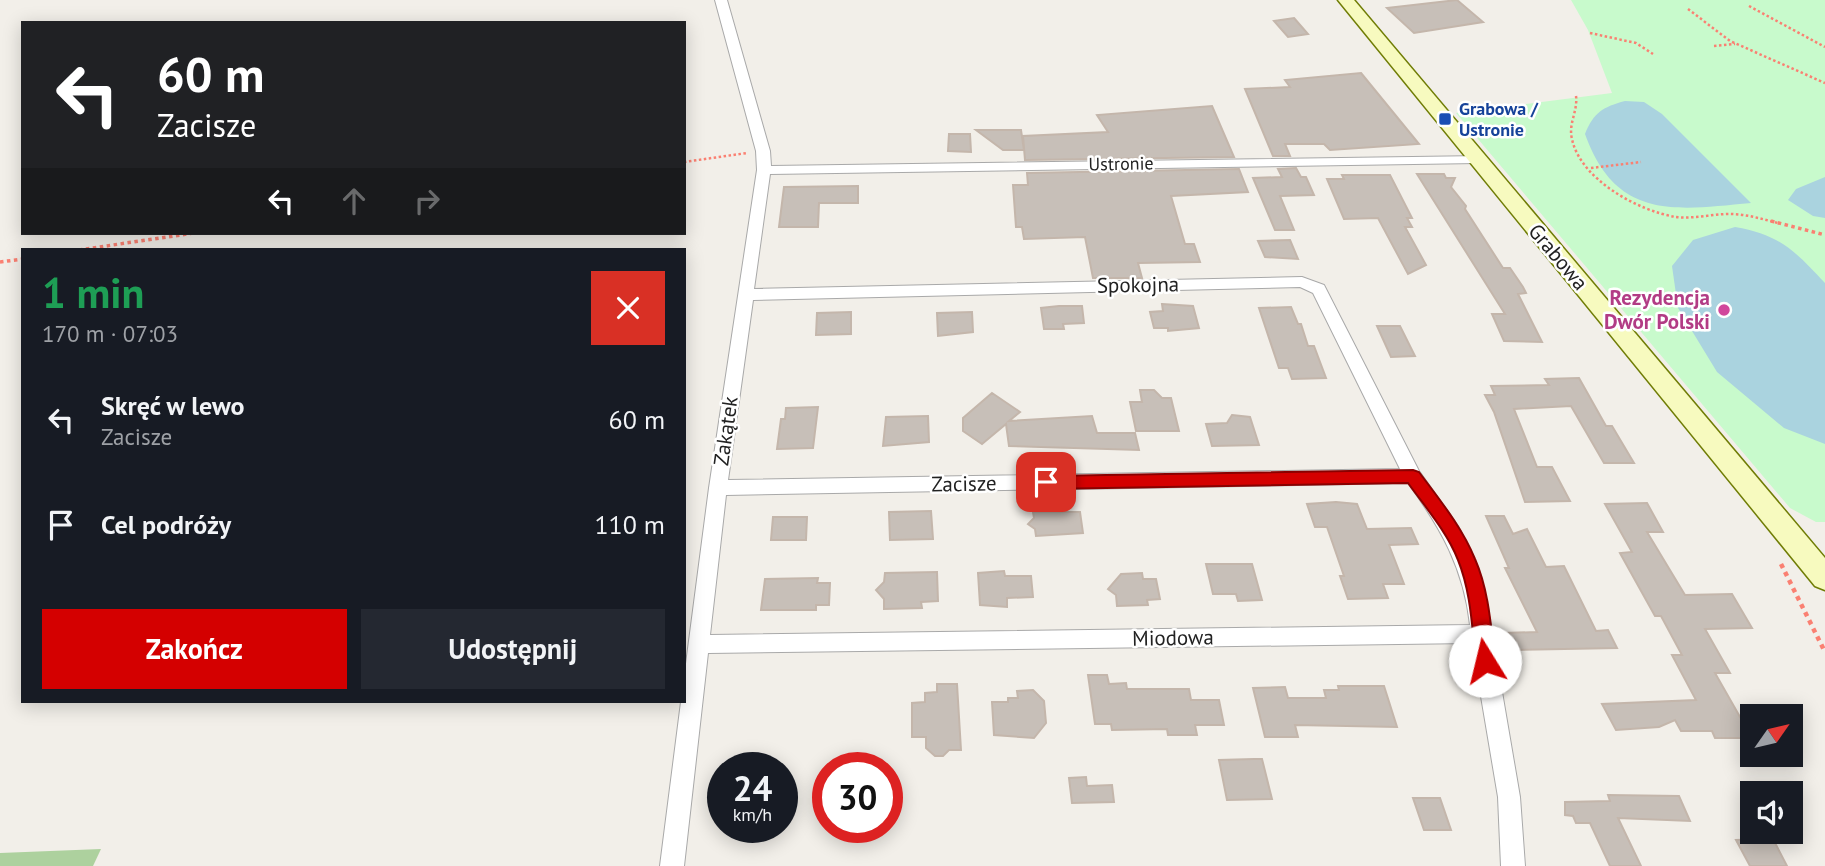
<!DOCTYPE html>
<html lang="pl">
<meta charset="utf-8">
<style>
body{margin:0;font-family:"PT Sans",sans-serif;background:#242831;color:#f1f3f6;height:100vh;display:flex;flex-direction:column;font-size:26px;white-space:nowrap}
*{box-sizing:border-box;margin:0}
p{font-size:23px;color:#9ea1a6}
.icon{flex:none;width:38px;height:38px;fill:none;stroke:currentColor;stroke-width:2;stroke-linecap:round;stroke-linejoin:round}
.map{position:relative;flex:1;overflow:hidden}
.side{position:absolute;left:21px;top:248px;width:665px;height:455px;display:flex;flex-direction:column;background:#171b24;border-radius:0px;box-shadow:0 4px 18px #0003}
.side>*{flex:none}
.hud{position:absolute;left:21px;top:21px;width:665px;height:214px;border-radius:0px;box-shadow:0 4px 18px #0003;background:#202124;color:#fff;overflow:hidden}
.needle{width:46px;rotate:56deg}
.buttons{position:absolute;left:1740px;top:704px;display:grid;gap:14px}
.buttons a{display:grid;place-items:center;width:63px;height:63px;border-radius:0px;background:#171b24;box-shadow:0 4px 18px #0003;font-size:35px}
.speed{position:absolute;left:707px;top:752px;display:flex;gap:14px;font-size:35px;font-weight:700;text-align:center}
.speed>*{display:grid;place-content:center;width:91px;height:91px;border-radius:50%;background:#171b24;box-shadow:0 4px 18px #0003;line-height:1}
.speed small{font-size:18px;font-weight:400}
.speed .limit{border:10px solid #d22;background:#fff;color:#111}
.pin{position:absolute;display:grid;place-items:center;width:60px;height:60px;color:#fff;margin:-30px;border-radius:14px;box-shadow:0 4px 10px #0006}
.me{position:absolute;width:77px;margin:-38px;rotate:351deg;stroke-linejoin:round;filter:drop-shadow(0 0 5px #0008)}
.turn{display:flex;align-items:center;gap:24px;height:147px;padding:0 21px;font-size:32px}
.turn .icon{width:91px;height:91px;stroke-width:2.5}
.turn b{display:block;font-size:49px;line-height:60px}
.lanes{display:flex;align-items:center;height:66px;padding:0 21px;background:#0003;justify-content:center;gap:35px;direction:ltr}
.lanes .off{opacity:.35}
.round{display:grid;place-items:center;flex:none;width:74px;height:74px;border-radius:0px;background:#242831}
.summary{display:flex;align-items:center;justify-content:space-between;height:119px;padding:0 21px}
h1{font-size:42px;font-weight:800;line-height:52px;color:#1e9e55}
.cta{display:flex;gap:14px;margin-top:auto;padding:14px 21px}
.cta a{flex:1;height:80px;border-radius:0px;background:#d40000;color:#fff;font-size:28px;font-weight:800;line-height:80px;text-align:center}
.cta a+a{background:#242831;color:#f1f3f6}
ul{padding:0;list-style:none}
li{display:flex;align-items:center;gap:21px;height:105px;padding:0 21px}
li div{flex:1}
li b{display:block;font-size:26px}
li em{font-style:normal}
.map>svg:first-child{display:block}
.forest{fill:#add19e}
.park{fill:#c8facc}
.water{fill:#aad3df}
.building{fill:#c7bfb8;stroke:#c4b6ab;stroke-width:2}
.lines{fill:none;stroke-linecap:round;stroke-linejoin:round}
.street-casing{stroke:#a9a9a9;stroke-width:2}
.secondary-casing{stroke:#707d05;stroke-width:3}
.path-far2{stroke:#fa8072;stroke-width:2.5;stroke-dasharray:2.5 2.5;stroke-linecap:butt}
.path-far1{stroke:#fa8072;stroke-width:3.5;stroke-dasharray:3.5 3.5;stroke-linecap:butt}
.path{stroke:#fa8072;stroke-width:4.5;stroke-dasharray:4.5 4.5;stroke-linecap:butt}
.street{fill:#fff;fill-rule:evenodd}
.secondary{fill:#f7fabf;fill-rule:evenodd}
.route{fill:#d40000;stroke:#8a0000;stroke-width:2}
.transit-dot{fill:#1a4fb4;stroke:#fff;stroke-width:2.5}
.hotel-dot{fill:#d1479c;stroke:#fff;stroke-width:2.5}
.labels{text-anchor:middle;stroke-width:5;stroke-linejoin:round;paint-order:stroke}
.far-transit-label{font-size:18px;font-weight:bold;fill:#164399;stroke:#fff;text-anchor:start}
.far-street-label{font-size:18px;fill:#222;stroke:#fff}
.street-label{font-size:21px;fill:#222;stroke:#fff}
.hotel-label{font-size:21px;font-weight:bold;fill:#b23c85;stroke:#fff;text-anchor:end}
</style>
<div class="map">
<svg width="1825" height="866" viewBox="0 0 1825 866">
<rect width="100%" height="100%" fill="#f2efe9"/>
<path class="forest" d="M101,849L93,866H0V853Z"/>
<path class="park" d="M1571,0H1825V522H1816L1790,508L1456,113L1612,93L1588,30Z"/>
<path class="water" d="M1625,101L1644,102L1662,114L1751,203C1676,210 1616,221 1585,134C1594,112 1603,107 1625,101Z
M1825,177V218L1813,216L1788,200L1796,189Z
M1735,227C1780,235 1794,250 1825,283V444L1784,428L1717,372L1678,308L1672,266L1693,240Z"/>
<path class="building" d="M1457,0L1483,22L1414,33L1387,8Z
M1294,18L1308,34L1288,37L1274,21Z
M1361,73L1419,144L1330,150L1324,144H1285L1290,156H1273L1245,89L1290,87L1285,80Z
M1212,106L1234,157L1025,160L1023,136L1108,132L1097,115Z
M976,130H1021L1024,150H1003Z
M949,134H970L971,152L948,151Z
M1296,168L1301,177H1306L1314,195L1280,196L1294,230H1275L1253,178L1282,177L1278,169Z
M1239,169L1248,192L1171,196L1185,244H1194L1200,262L1138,263L1142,278H1093L1085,237L1024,239L1022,227H1016L1013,185H1028L1027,173Z
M1417,174H1444L1446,178H1455L1451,187L1466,206L1465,209L1503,268H1510L1523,287L1526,293L1518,294L1542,342L1504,341L1492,314H1505Z
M1342,175H1390L1412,218H1407L1412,227H1405L1426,265L1408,274L1378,218L1344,219L1327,179H1344Z
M858,186V203H819L818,227H779L784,187Z
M1290,240L1298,259L1265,257L1258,241Z
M1162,304L1193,306L1199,328L1168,331V328H1154L1150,312L1163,311Z
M1059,306H1082L1084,323L1063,324L1064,329H1044L1041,308Z
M1291,307L1298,324H1301L1308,346H1314L1326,378L1292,379L1288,368H1279L1259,308Z
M851,312V334L816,335L817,313Z
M972,312L973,332L938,336L937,313Z
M1377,326H1400L1415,356L1391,357Z
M1579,378L1606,426H1612L1634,463H1604L1571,406L1514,409L1537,467H1552L1570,501L1525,502L1494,412L1485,395H1495L1491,386L1549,385L1545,379Z
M1140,390H1154L1162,398H1171L1179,431H1136L1130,402H1142Z
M992,393L1020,412L1009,421L1092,416L1097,433H1135L1139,450L1009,446L1006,424L982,444L963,431V418Z
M818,407L813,448L777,449L781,419H785L786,408Z
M1232,415L1250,417L1259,445L1212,446L1206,424L1227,423Z
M928,416L929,442L883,446L886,417Z
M1336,502L1357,504L1367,529L1411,528L1418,544L1389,545L1404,584H1383L1388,598L1348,599L1340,576H1344L1327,527H1315L1307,504Z
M1647,503L1663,532H1647L1685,595L1732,594L1752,628L1705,629L1730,673H1715L1752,738H1715L1712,731H1681L1675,720L1659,727L1616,730L1602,704L1696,700L1672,655H1682L1661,616H1655L1620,553L1632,552L1605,504Z
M931,511L933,539L890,540L889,512Z
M1033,512H1080L1083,533L1036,536L1035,529L1028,524L1034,518Z
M1486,516H1504L1513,534L1527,529L1546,567L1564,566L1596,631L1608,630L1617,648L1511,650L1503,633L1537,632L1505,568H1509Z
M773,517H807L806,540H771Z
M1206,564H1252L1262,600L1238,601L1236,594H1213Z
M1004,571L1005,576H1031L1033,597L1007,598V607L980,605L978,573Z
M937,572L938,601L921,602L922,608L884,609V599L876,590L884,582L885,573Z
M1142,573L1143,579H1156L1160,599L1147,600L1148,605L1117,606L1116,595L1108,589L1121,574Z
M818,578L817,583H830L829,605H816V610H761L765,579Z
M1088,675H1107L1109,684L1126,683L1127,689H1189L1191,700H1219L1224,725H1195L1197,735H1168L1167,729L1112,730L1111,724H1095Z
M937,684H957L961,750H949L943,756H935L926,748V737H912V703L925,702V693L937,692Z
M1338,686H1384L1397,727L1295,725L1298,737H1265L1253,688L1285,687L1288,698H1326L1324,690H1339Z
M1033,690L1044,701L1046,723L1034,738L994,735L992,702H1008V698H1018L1017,691Z
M1254,759H1262L1272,799L1227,800L1219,760Z
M1086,777L1087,786L1112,785L1114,802L1072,803L1069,778Z
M1608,795L1679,796L1690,821L1618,818L1641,866H1610L1590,823H1576L1573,816L1565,815V802L1610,801Z
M1413,798H1440L1451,830H1424Z
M1773,839L1787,866H1750L1736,840Z"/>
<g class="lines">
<g class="street-casing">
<path id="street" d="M715,0H727L770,151L771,166L1483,156V162L1478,163L770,174L754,289L1302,277L1324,285L1419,471L1458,526L1478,568L1488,610L1520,797L1525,866H1501L1498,797L1472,643L708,653L684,866H660L681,702H684V679L709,488L757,170L756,151ZM1300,287L1313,293L1400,469L728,480L753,300ZM1408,483C1441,528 1464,569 1470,625L710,635L726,495Z"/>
</g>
<g class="secondary-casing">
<path id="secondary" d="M1338,0H1354L1825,558V590L1815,586Z"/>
</g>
<path class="path-far2" d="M1749,6L1825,47
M1688,9L1730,41L1825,83
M1590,33L1636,43L1653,54
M1714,46L1735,44
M1576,96C1578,111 1568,124 1572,139C1580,179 1638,211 1676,217C1694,219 1712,214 1730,214C1746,214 1762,219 1778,223
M684,162L747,153
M1591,168L1641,162"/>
<path class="path-far1" d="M1771,221L1825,235
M79,250L194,233
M0,262L23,259"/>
<path class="path" d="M1781,564L1825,652"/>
<use href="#street" class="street"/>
<use href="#secondary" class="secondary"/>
</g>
<path class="route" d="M1413,470L1419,472C1439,499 1462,527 1475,559C1489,591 1491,627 1495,661L1492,667L1485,670L1479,667L1476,661C1472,628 1471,592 1458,560C1447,532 1426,508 1408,483L1046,489L1038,482L1046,476Z"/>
<rect class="transit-dot" x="1438" y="112" width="14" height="14" rx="3.5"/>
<circle class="hotel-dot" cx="1724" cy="310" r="7"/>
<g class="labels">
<g class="far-transit-label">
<text x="1459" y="115">Grabowa /<tspan x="1459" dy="21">Ustronie</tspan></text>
</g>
<g class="far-street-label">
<text transform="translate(1121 164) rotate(-1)" y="6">Ustronie</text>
</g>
<g class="street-label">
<text transform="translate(1558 257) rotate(50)" y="7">Grabowa</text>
<text transform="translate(1138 285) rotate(-1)" y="7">Spokojna</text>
<text transform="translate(726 431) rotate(-82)" y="7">Zakątek</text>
<text transform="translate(964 484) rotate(-1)" y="7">Zacisze</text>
<text transform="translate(1173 638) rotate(-1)" y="7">Miodowa</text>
</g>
<g class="hotel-label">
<text x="1710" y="305">Rezydencja<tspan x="1710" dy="24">Dwór Polski</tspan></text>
</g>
</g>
</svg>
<div class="buttons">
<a><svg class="needle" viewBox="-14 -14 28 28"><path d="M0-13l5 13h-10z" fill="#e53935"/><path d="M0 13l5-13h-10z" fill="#9ea1a6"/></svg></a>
<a><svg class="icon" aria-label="sound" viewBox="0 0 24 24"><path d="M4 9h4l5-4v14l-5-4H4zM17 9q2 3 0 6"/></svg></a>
</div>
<div class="speed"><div>24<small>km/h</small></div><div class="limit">30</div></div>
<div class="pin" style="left:1046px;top:482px;background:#d93025"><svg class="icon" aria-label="arrive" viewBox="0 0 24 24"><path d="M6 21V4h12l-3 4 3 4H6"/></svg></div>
<svg class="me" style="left:1485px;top:661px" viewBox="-20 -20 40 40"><circle r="19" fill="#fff"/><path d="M0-13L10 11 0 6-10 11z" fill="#d40000"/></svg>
<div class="hud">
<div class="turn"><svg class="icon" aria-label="left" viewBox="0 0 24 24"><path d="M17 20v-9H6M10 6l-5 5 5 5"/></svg><div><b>60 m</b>Zacisze</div></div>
<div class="lanes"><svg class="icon" aria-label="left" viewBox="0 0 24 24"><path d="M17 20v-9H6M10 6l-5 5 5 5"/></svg><svg class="icon off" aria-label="ahead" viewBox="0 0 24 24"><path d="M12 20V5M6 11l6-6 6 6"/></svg><svg class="icon off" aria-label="right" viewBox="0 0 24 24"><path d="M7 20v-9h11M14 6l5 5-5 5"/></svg></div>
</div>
<section class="side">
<div class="summary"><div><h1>1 min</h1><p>170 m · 07:03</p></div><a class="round" style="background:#d93025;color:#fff"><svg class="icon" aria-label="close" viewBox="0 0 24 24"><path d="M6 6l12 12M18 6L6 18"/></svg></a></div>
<ul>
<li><svg class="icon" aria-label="left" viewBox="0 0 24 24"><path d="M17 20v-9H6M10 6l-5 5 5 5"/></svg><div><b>Skręć w lewo</b><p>Zacisze</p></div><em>60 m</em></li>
<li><svg class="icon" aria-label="arrive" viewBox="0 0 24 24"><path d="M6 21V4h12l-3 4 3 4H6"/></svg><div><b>Cel podróży</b></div><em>110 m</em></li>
</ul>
<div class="cta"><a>Zakończ</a><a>Udostępnij</a></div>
</section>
</div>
